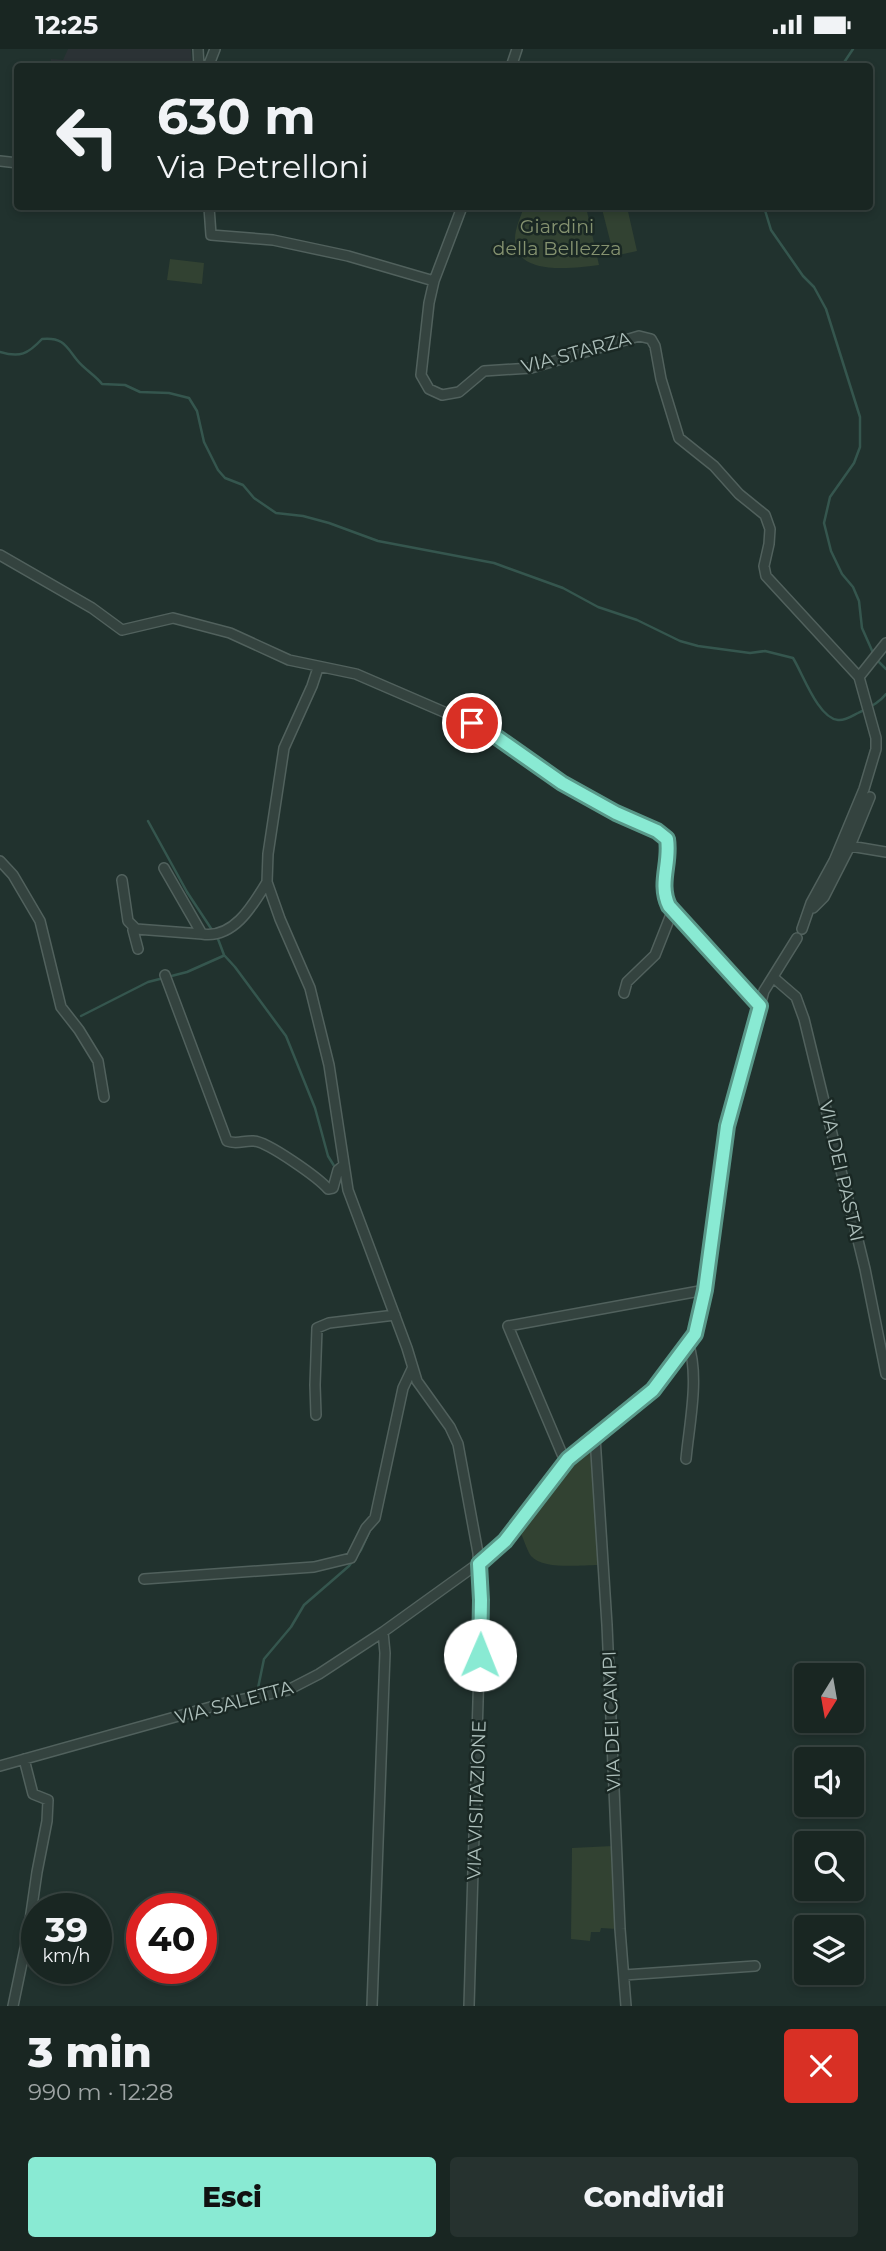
<!DOCTYPE html>
<html lang="it">
<meta charset="utf-8">
<style>
body{margin:0;font-family:Montserrat,sans-serif;background:#26322f;color:#f1f3f6;height:100vh;display:flex;flex-direction:column;font-size:26px;white-space:nowrap}
*{box-sizing:border-box;margin:0}
p{font-size:23px;color:#9fa5a5}
.icon{flex:none;width:38px;height:38px;fill:none;stroke:currentColor;stroke-width:2;stroke-linecap:round;stroke-linejoin:round}
.map{position:relative;height:1957px;overflow:hidden}
.sheet{display:flex;flex-direction:column;background:#192622;flex:1}
.sheet>*{flex:none}
.top-card{position:absolute;left:14px;top:14px;width:859px;height:147px;border-radius:7px;box-shadow:0 4px 10px #0003,0 0 0 2px #374340;background:#192622;color:#f1f3f6;overflow:hidden}
.needle{width:46px;rotate:191deg}
.fabs{position:absolute;left:794px;top:1614px;display:grid;gap:14px}
.fabs a{display:grid;place-items:center;width:70px;height:70px;border-radius:7px;background:#192622;box-shadow:0 4px 10px #0003,0 0 0 2px #374340;font-size:35px}
.speed{position:absolute;left:21px;top:1844px;display:flex;gap:14px;font-size:35px;font-weight:700;text-align:center}
.speed>*{display:grid;place-content:center;width:91px;height:91px;border-radius:50%;background:#192622;box-shadow:0 4px 10px #0003,0 0 0 2px #374340;line-height:1}
.speed small{font-size:18px;font-weight:400}
.speed .limit{border:10px solid #d22;background:#fff;color:#111}
.pin{position:absolute;display:grid;place-items:center;width:60px;height:60px;color:#fff;margin:-30px;border:4px solid #fff;border-radius:50%;box-shadow:0 2px 7px #0007}
.me{position:absolute;width:77px;margin:-38px;rotate:1deg;stroke-linejoin:round;filter:drop-shadow(0 0 5px #0008)}
.turn{display:flex;align-items:center;gap:24px;height:147px;padding:0 28px;font-size:32px}
.turn .icon{width:91px;height:91px;stroke-width:2.5}
.turn b{display:block;font-size:49px;line-height:60px}
.round{display:grid;place-items:center;flex:none;width:74px;height:74px;border-radius:7px;background:#26322f}
.head{display:flex;align-items:center;justify-content:space-between;height:119px;padding:0 28px}
h1{font-size:42px;font-weight:800;line-height:52px}
.cta{display:flex;gap:14px;margin-top:auto;padding:14px 28px}
.cta a{flex:1;height:80px;border-radius:7px;background:#89ead3;color:#111;font-size:28px;font-weight:800;line-height:80px;text-align:center}
.cta a+a{background:#26322f;color:#f1f3f6}
.status{display:flex;justify-content:space-between;align-items:center;height:49px;padding:0 35px;background:#192622;direction:ltr}
.status svg{height:19px;fill:currentColor}
.map>svg:first-child{display:block}
.medical{fill:#2b3235}
.green{fill:#324232}
.lines{fill:none;stroke-linecap:round;stroke-linejoin:round}
.stream{stroke:#35564e;stroke-width:2.5}
.minor-casing{stroke:#51615d;stroke-width:12}
.minor{stroke:#34433f;stroke-width:9}
.route-casing{stroke:#599889;stroke-width:18}
.route{stroke:#89ead3;stroke-width:12}
.labels{text-anchor:middle;stroke-width:5;stroke-linejoin:round;paint-order:stroke}
.park-label{font-size:19px;fill:#869370;stroke:#1a2824}
.street-label{font-size:19px;fill:#aec0bc;stroke:#1a2824}
</style>
<div class="status"><b>12:25</b><svg viewBox="0 0 49 12"><path d="M0 12V9h3v3zM5 12V6h3v6zM10 12V3h3v9zM15 12V0h3v12zM26 1h20v11H26zM47 4h2v5h-2z"/></svg></div>
<div class="map">
<svg width="886" height="1957" viewBox="0 0 886 1957">
<rect width="100%" height="100%" fill="#21322e"/>
<path class="medical" d="M68,0H191L192,17H51V10L63,11Z"/>
<path class="green" d="M524,158H586L599,216C574,219 515,228 515,190C515,179 521,167 524,158Z
M613,158H627L637,202L614,207L602,160Z
M170,210L204,214L202,235L167,231Z
M592,1396L598,1516C581,1516 543,1521 531,1507C526,1500 524,1489 519,1481L570,1414Z
M613,1797L617,1880L601,1879L600,1883H591L590,1892L571,1890L572,1799Z"/>
<g class="lines">
<path class="stream" d="M841,18L853,0
M764,158L771,181L803,227L814,238L826,260L860,368V398L854,414L830,448L824,474L831,502L842,525L853,538L859,552L862,579L874,606
M0,303C20,309 28,305 42,290C63,288 66,297 77,311C84,320 95,326 102,335L125,336L140,343L169,344L189,349L197,362L204,393L218,421L225,429L243,436L254,449L276,464L303,467L329,474L378,492L494,514L563,539L598,558L637,571L680,592L698,597L750,604L765,602L793,609C803,625 818,669 838,671C845,672 852,667 858,664C869,658 878,655 886,645
M877,611L886,620
M148,772L187,843L218,890L224,906L235,918L286,987L315,1059L328,1107L336,1120
M81,967L148,933L187,923L223,907
M258,1639L264,1610L291,1578L304,1556L349,1517L361,1501L370,1481"/>
<g class="minor-casing">
<path id="minor" d="M198,0L199,18
M208,18L215,0
M511,18L517,0
M0,112L18,114
M209,158L211,186L273,191L348,207L434,232L429,254L421,326L429,340L442,346L459,343L484,322L531,319L639,287L651,290L655,297L661,330L679,389L714,417L739,445L765,466L770,480L769,495L764,517L766,527L859,628L876,689V700L864,740L834,812L811,854L802,880
M434,232L462,158
M0,506L92,559L122,581L173,569L230,584L289,611L356,625L488,682L562,734L616,764L657,782L667,790C671,814 658,834 669,857L760,957
M318,619L312,637L284,699L268,805L267,833L280,870L310,939L329,1016L348,1141L407,1299L417,1332L450,1378L458,1395L478,1504L481,1551L469,1957
M859,628L886,594
M850,797L870,748
M0,812L13,826L40,872L61,958L79,981L98,1012L104,1048
M164,819L202,885C234,890 253,856 267,833
M122,831L128,872L136,880L133,881L138,900
M813,859L824,848L850,797L886,803
M136,880L202,885
M165,926L227,1092C237,1096 244,1091 254,1092C268,1093 319,1129 328,1140L333,1139L338,1121L344,1116
M774,929L796,948L804,970L865,1220L886,1325
M624,944L627,933L655,906L672,863
M316,1366L315,1336L317,1279L329,1274L395,1266
M595,1388L607,1576L620,1880L626,1957
M568,1410L562,1405L508,1277L705,1241
M686,1410C689,1376 700,1327 688,1294
M144,1530L314,1518L351,1509L366,1479L375,1469L403,1339L412,1320
M0,1717L225,1654L288,1641L319,1625L383,1583L483,1511L504,1492L568,1410L653,1341L695,1285L705,1241L727,1077L764,942L797,889
M624,1926L755,1917
M13,1957L28,1885L37,1823L47,1772L48,1751L33,1745L24,1710
M372,1957L385,1604L383,1583"/>
</g>
<use href="#minor" class="minor"/>
</g>
<g class="lines">
<g class="route-casing">
<path id="route" d="M472,674L488,682L562,734L616,764L657,782L667,790C671,814 658,834 669,857L760,957L727,1077L705,1241L695,1285L653,1341L568,1410L505,1492L479,1515L481,1551L480,1606"/>
</g>
<use href="#route" class="route"/>
</g>
<g class="labels">
<g class="park-label">
<text x="557" y="184">Giardini<tspan x="557" dy="22">della Bellezza</tspan></text>
</g>
<g class="street-label">
<text transform="translate(576 303) rotate(-15)" y="7">VIA STARZA</text>
<text transform="translate(842 1122) rotate(77)" y="7">VIA DEI PASTAI</text>
<text transform="translate(234 1653) rotate(-15)" y="7">VIA SALETTA</text>
<text transform="translate(611 1672) rotate(-92)" y="7">VIA DEI CAMPI</text>
<text transform="translate(476 1751) rotate(-88)" y="7">VIA VISITAZIONE</text>
</g>
</g>
</svg>
<div class="fabs">
<a><svg class="needle" viewBox="-14 -14 28 28"><path d="M0-13l5 13h-10z" fill="#e53935"/><path d="M0 13l5-13h-10z" fill="#9fa5a5"/></svg></a>
<a><svg class="icon" aria-label="sound" viewBox="0 0 24 24"><path d="M4 9h4l5-4v14l-5-4H4zM17 9q2 3 0 6"/></svg></a>
<a><svg class="icon" aria-label="search" viewBox="0 0 24 24"><circle cx="10" cy="10" r="6"/><path d="M15 15l6 6"/></svg></a>
<a><svg class="icon" aria-label="layers" viewBox="0 0 24 24"><path d="M12 4l9 5-9 5-9-5zM3 14l9 5 9-5"/></svg></a>
</div>
<div class="speed"><div>39<small>km/h</small></div><div class="limit">40</div></div>
<div class="pin" style="left:472px;top:674px;background:#d93025"><svg class="icon" aria-label="arrive" viewBox="0 0 24 24"><path d="M6 21V4h12l-3 4 3 4H6"/></svg></div>
<svg class="me" style="left:480px;top:1606px" viewBox="-20 -20 40 40"><circle r="19" fill="#fff"/><path d="M0-13L10 11 0 6-10 11z" fill="#89ead3"/></svg>
<div class="top-card">
<div class="turn"><svg class="icon" aria-label="left" viewBox="0 0 24 24"><path d="M17 20v-9H6M10 6l-5 5 5 5"/></svg><div><b>630 m</b>Via Petrelloni</div></div>
</div>
</div>
<section class="sheet">
<div class="head"><div><h1>3 min</h1><p>990 m · 12:28</p></div><a class="round" style="background:#d93025;color:#fff"><svg class="icon" aria-label="close" viewBox="0 0 24 24"><path d="M6 6l12 12M18 6L6 18"/></svg></a></div>
<div class="cta"><a>Esci</a><a>Condividi</a></div>
</section>
